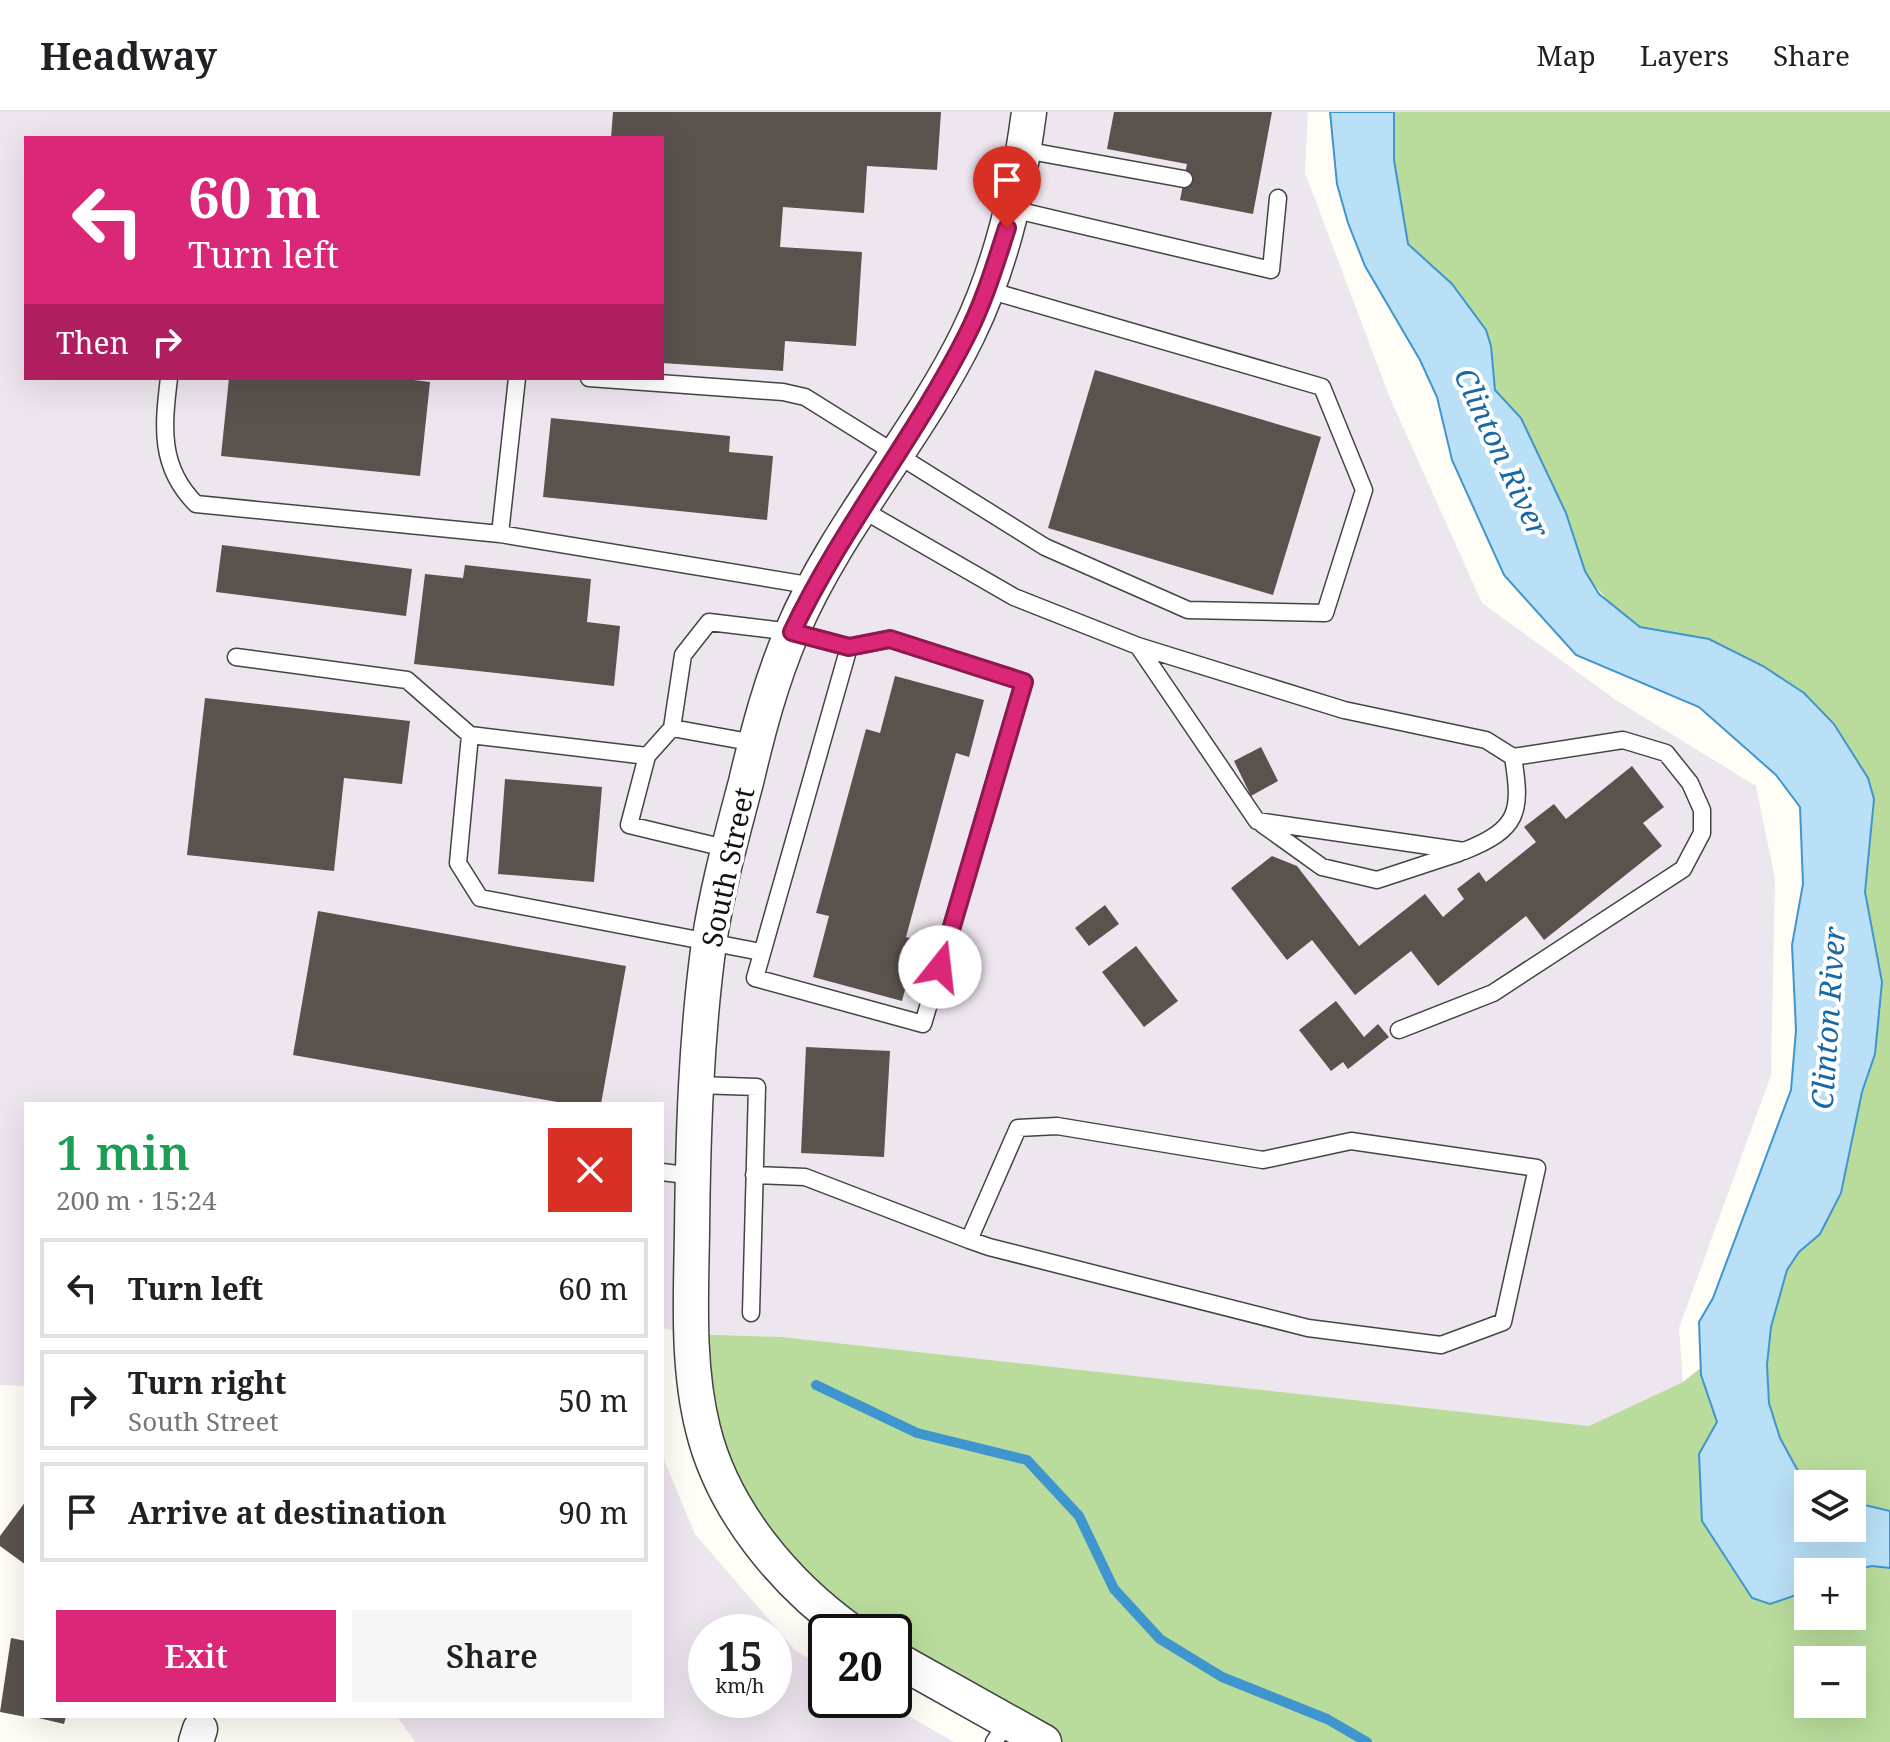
<!DOCTYPE html>
<meta charset="utf-8">
<style>
body{margin:0;font-family:"Noto Serif",serif;background:#f6f6f6;color:#202124;height:100vh;display:flex;flex-direction:column;font-size:30px;white-space:nowrap}
*{box-sizing:border-box;margin:0}
p{font-size:26px;color:#757577}
.icon{flex:none;width:44px;height:44px;fill:none;stroke:currentColor;stroke-width:2;stroke-linecap:round;stroke-linejoin:round}
.map{position:relative;flex:1;overflow:hidden}
.panel{position:absolute;left:24px;top:990px;width:640px;height:616px;display:flex;flex-direction:column;background:#fff;border-radius:0px;box-shadow:0 8px 32px #0002}
.panel>*{flex:none}
.top-card{position:absolute;left:24px;top:24px;width:640px;height:244px;border-radius:0px;box-shadow:0 8px 32px #0002;background:#db2777;color:#fff;overflow:hidden}
.buttons{position:absolute;left:1794px;top:1358px;display:grid;gap:16px}
.buttons a{display:grid;place-items:center;width:72px;height:72px;border-radius:0px;background:#fff;box-shadow:0 8px 32px #0002;font-size:40px}
.speed{position:absolute;left:688px;top:1502px;display:flex;gap:16px;font-size:40px;font-weight:700;text-align:center}
.speed>*{display:grid;place-content:center;width:104px;height:104px;border-radius:50%;background:#fff;box-shadow:0 8px 32px #0002;line-height:1}
.speed small{font-size:20px;font-weight:400}
.speed .limit{border:4px solid #111;border-radius:12px;background:#fff;color:#111}
.pin{position:absolute;display:grid;place-items:center;width:68px;height:68px;color:#fff;margin:-82px -34px;border-radius:50% 50% 50% 0;rotate:-45deg;box-shadow:0 0 8px #0007}
.pin .icon{rotate:45deg}
.me{position:absolute;width:88px;margin:-44px;rotate:16deg;stroke-linejoin:round;filter:drop-shadow(0 0 6px #0008)}
.turn{display:flex;align-items:center;gap:28px;height:168px;padding:0 32px;font-size:36px}
.turn .icon{width:104px;height:104px;stroke-width:2.5}
.turn b{display:block;font-size:56px;line-height:68px}
.then{display:flex;align-items:center;height:76px;padding:0 32px;background:#0003;gap:16px;font-size:30px}
.round{display:grid;place-items:center;flex:none;width:84px;height:84px;border-radius:0px;background:#f6f6f6}
.overview{display:flex;align-items:center;justify-content:space-between;height:136px;padding:0 32px}
h1{font-size:48px;font-weight:600;line-height:60px;color:#1e9e55}
.primary-button{display:flex;gap:16px;margin-top:auto;padding:16px 32px}
.primary-button a{flex:1;height:92px;border-radius:0px;background:#db2777;color:#fff;font-size:32px;font-weight:600;line-height:92px;text-align:center}
.primary-button a+a{background:#f6f6f6;color:#202124}
ul{padding:0;list-style:none}
li{display:flex;align-items:center;gap:24px;height:100px;margin:0 16px 12px;padding:0 16px;border:4px solid #e0e0e0;border-radius:0px}
li div{flex:1}
li b{display:block;font-size:30px}
li em{font-style:normal}
header{display:flex;align-items:center;gap:48px;box-sizing:border-box;height:112px;padding:0 40px;background:#fff;border-bottom:2px solid #e0e0e0}
header strong{font-size:38px}
nav{display:flex;gap:44px;margin-inline-start:auto;font-size:28px}
.map>svg:first-child{display:block}
.industrial{fill:#eee6ef;fill-rule:evenodd}
.forest{fill:#b9dc9c;fill-rule:evenodd}
.water{fill:#b9e0f7;stroke:#3f96cf;stroke-width:2}
.lines{fill:none;stroke-linecap:round;stroke-linejoin:round}
.stream{stroke:#3f96cf;stroke-width:10}
.building{fill:#5a524d}
.service-casing{stroke:#444;stroke-width:19}
.minor-casing{stroke:#444;stroke-width:37}
.service{stroke:#fff;stroke-width:16}
.minor{stroke:#fff;stroke-width:34}
.route-casing{stroke:#8e194d;stroke-width:20}
.route{stroke:#db2777;stroke-width:14}
.labels{text-anchor:middle;stroke-width:8;stroke-linejoin:round;paint-order:stroke}
.street-label{font-size:28px;fill:#111;stroke:#fff}
.water-label{font-size:30px;font-style:italic;fill:#1768a6;stroke:#fff}
</style>
<header>
<strong>Headway</strong>
<nav><a>Map</a><a>Layers</a><a>Share</a></nav>
</header>
<div class="map">
<svg width="1890" height="1630" viewBox="0 0 1890 1630">
<rect width="100%" height="100%" fill="#fffdf5"/>
<path class="industrial" d="M0,0H1308L1305,61L1390,286L1482,491L1616,588L1756,674L1775,767L1771,963L1679,1216L1683,1270L1589,1314L782,1225L692,1222L662,1216V992H26V1274L0,1273ZM26,26H662V266H26Z
M662,1343L695,1422L796,1539L826,1556V1588H881L954,1630H415L397,1604H662ZM706,1520H774V1588H706Z"/>
<path class="forest" d="M1378,0H1890V1630H1044L894,1546V1520H852L724,1370L692,1222L782,1225L1589,1314L1683,1270L1732,1231L1822,880L1801,673L1669,558L1561,435L1411,153ZM1808,1372H1852V1416H1808ZM1808,1460H1852V1504H1808ZM1808,1548H1852V1592H1808Z"/>
<path class="water" d="M1330,0H1394V48L1408,132L1452,172L1486,218L1491,234L1495,278L1521,306L1566,401L1585,459L1599,482L1640,515L1709,527L1763,554L1804,581L1834,612L1868,666L1874,687L1865,780L1882,870L1875,942L1862,980L1841,1081L1820,1122L1799,1140L1787,1158L1771,1215L1767,1253L1769,1291L1780,1326L1798,1359L1814,1372H1808V1416H1852V1390L1890,1399V1456L1872,1454L1843,1460H1808V1479L1770,1492L1752,1486L1702,1409L1699,1342L1717,1310L1701,1263L1699,1210L1713,1186L1791,978L1796,918L1792,833L1803,772L1800,695L1776,663L1699,595L1576,543L1504,463L1452,348L1437,285L1420,248L1365,154L1348,111L1337,72Z"/>
<g class="lines">
<path class="stream" d="M816,1273L917,1321L1027,1348L1079,1404L1114,1477L1160,1527L1222,1565L1327,1607L1367,1630"/>
</g>
<path class="building" d="M613,0H941L937,58L867,54L864,101L783,95L780,135L862,140L856,234L785,229L783,259L662,251V26H611Z
M1114,0H1272L1253,102L1180,88L1187,52L1107,37Z
M1095,258L1321,325L1273,483L1048,416Z
M229,266H398L430,270L420,364L221,344Z
M551,306L730,324L729,340L773,344L767,408L543,385Z
M222,433L412,457L406,504L216,480Z
M465,453L591,467L587,510L620,514L614,574L414,552L425,462L463,466Z
M895,564L984,588L969,645L956,641L906,825L918,829L902,889L813,865L829,804L816,801L866,617L880,621Z
M205,586L410,609L402,672L344,666L334,759L187,743Z
M1261,635L1278,669L1251,684L1234,649Z
M1632,654L1664,695L1643,711L1662,734L1544,828L1526,804L1438,874L1411,839L1355,883L1312,828L1287,848L1231,776L1272,744L1297,754L1359,834L1425,782L1443,805L1464,787L1457,777L1479,760L1486,770L1536,730L1524,715L1554,692L1566,707Z
M505,667L602,675L594,770L498,762Z
M1105,793L1119,812L1089,834L1075,816Z
M318,799L626,854L601,992H569L293,943Z
M1136,834L1178,889L1144,915L1102,860Z
M1336,889L1364,925L1378,912L1389,925L1348,957L1343,950L1331,959L1299,918Z
M806,935L890,939L884,1045L801,1041Z
M26,1389V1453L0,1434V1424Z
M11,1526L26,1529V1605L0,1600Z
M30,1604H66L64,1612Z"/>
<g class="lines">
<g class="service-casing">
<path id="service" d="M1024,38L1184,67
M1012,97L1271,158L1278,86
M169,266C163,315 159,355 196,392L500,422
M517,266L500,422L814,474
M589,266L783,280L805,285L1045,435L1188,498L1325,501L1364,378L1322,275L988,178
M863,398L1014,485L1138,534L1344,598L1486,628L1513,645C1522,700 1519,717 1464,739L1257,709L1138,534
M236,545L407,568L470,623L647,644L672,616L683,543L709,510L792,520L849,535L890,527L1024,570L923,912L755,866L849,535
M672,616L755,631
M470,623L458,751L480,786L761,840
M647,644L629,713L729,737
M1262,712L1322,755L1377,768L1459,741
M1399,918L1493,881L1683,757L1702,721V698L1690,671L1666,641L1623,628L1513,645
M697,973L757,975L751,1201
M662,1060L693,1064
M754,1063L805,1065L969,1128L989,1135L1308,1216L1441,1233L1503,1210L1537,1056L1351,1029L1263,1048L1057,1014L1018,1016L969,1128
M994,1630L1008,1609"/>
</g>
<g class="minor-casing">
<path id="minor" d="M852,1520C785,1472 723,1399 703,1317C687,1254 691,1184 692,1120C693,1024 696,926 709,831C717,777 732,723 746,670C758,619 771,569 792,520C835,417 919,323 968,222C1002,152 1019,77 1029,0
M894,1546L1044,1630
M196,1630L200,1617"/>
</g>
<use href="#service" class="service"/>
<use href="#minor" class="minor"/>
</g>
<g class="lines">
<g class="route-casing">
<path id="route" d="M940,855L1024,570L890,527L849,535L792,520C841,417 914,327 966,225C984,190 995,153 1007,116"/>
</g>
<use href="#route" class="route"/>
</g>
<g class="labels">
<g class="street-label">
<text transform="translate(728 755) rotate(-78)" y="10">South Street</text>
</g>
<g class="water-label">
<text transform="translate(1501 341) rotate(65)" y="10">Clinton River</text>
<text transform="translate(1829 906) rotate(-86)" y="10">Clinton River</text>
</g>
</g>
</svg>
<div class="buttons">
<a><svg class="icon" aria-label="layers" viewBox="0 0 24 24"><path d="M12 4l9 5-9 5-9-5zM3 14l9 5 9-5"/></svg></a>
<a>+</a>
<a>−</a>
</div>
<div class="speed"><div>15<small>km/h</small></div><div class="limit">20</div></div>
<div class="pin" style="left:1007px;top:116px;background:#d93025"><svg class="icon" aria-label="arrive" viewBox="0 0 24 24"><path d="M6 21V4h12l-3 4 3 4H6"/></svg></div>
<svg class="me" style="left:940px;top:855px" viewBox="-20 -20 40 40"><circle r="19" fill="#fff"/><path d="M0-13L10 11 0 6-10 11z" fill="#db2777"/></svg>
<div class="top-card">
<div class="turn"><svg class="icon" aria-label="left" viewBox="0 0 24 24"><path d="M17 20v-9H6M10 6l-5 5 5 5"/></svg><div><b>60 m</b>Turn left</div></div>
<div class="then">Then<svg class="icon" aria-label="right" viewBox="0 0 24 24"><path d="M7 20v-9h11M14 6l5 5-5 5"/></svg></div>
</div>
<section class="panel">
<div class="overview"><div><h1>1 min</h1><p>200 m · 15:24</p></div><a class="round" style="background:#d93025;color:#fff"><svg class="icon" aria-label="close" viewBox="0 0 24 24"><path d="M6 6l12 12M18 6L6 18"/></svg></a></div>
<ul>
<li><svg class="icon" aria-label="left" viewBox="0 0 24 24"><path d="M17 20v-9H6M10 6l-5 5 5 5"/></svg><div><b>Turn left</b></div><em>60 m</em></li>
<li><svg class="icon" aria-label="right" viewBox="0 0 24 24"><path d="M7 20v-9h11M14 6l5 5-5 5"/></svg><div><b>Turn right</b><p>South Street</p></div><em>50 m</em></li>
<li><svg class="icon" aria-label="arrive" viewBox="0 0 24 24"><path d="M6 21V4h12l-3 4 3 4H6"/></svg><div><b>Arrive at destination</b></div><em>90 m</em></li>
</ul>
<div class="primary-button"><a>Exit</a><a>Share</a></div>
</section>
</div>
